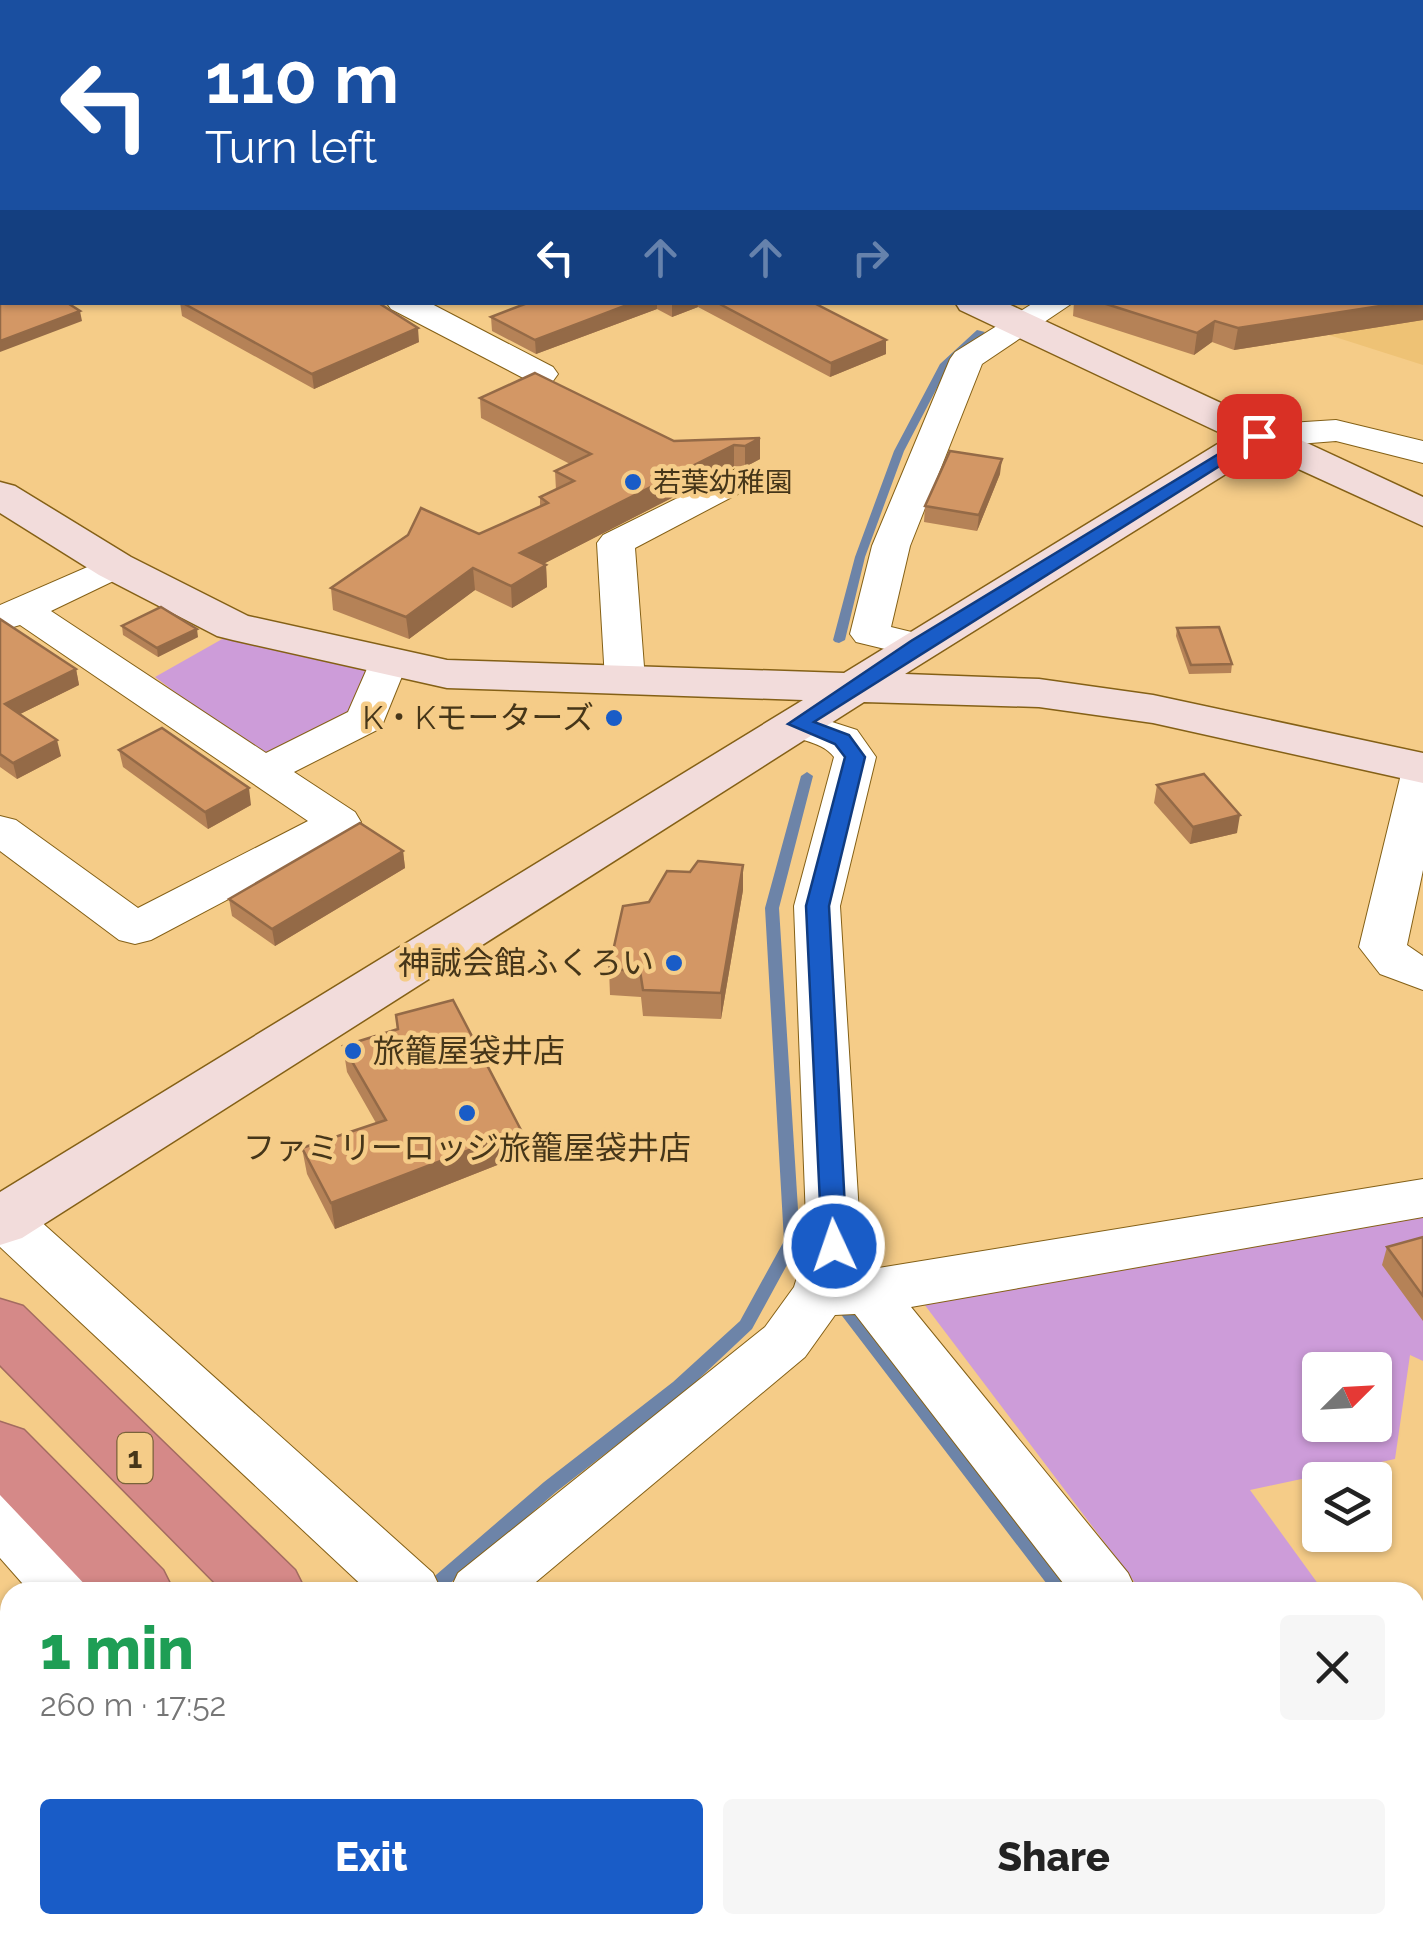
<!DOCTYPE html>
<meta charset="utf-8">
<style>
body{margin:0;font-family:Raleway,"Noto Sans JP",sans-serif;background:#f6f6f6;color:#222;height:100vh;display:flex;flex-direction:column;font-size:38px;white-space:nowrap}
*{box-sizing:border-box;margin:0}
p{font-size:32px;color:#767676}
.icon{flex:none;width:55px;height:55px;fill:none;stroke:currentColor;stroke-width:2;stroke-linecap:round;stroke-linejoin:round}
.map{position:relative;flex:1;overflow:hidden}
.details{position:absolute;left:0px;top:1582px;width:1425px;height:352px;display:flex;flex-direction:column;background:#fff;border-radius:30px 30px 0 0;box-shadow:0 2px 8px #0004}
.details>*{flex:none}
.guide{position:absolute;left:0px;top:0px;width:1425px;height:305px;box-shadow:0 2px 8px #0004;background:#1a4fa0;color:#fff;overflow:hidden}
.needle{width:65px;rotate:66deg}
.tools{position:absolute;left:1302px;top:1352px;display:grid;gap:20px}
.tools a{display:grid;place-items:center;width:90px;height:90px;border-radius:10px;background:#fff;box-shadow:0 2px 8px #0004;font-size:50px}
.pin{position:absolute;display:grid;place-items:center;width:85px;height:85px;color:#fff;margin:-42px;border-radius:20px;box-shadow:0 5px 15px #0006}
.me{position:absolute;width:110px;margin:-55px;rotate:357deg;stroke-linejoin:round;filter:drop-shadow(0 0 8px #0008)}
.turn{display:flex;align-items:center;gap:35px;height:210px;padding:0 40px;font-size:45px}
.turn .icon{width:130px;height:130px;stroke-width:2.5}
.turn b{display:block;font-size:70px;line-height:85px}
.lanes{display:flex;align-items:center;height:95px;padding:0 40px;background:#0003;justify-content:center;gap:50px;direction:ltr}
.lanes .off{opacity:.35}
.round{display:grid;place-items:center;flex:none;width:105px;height:105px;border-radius:10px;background:#f6f6f6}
.headline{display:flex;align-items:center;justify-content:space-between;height:170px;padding:0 40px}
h1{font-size:60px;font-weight:800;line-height:75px;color:#1e9e55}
.button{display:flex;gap:20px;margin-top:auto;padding:20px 40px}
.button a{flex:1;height:115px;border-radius:10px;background:#195cc7;color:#fff;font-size:40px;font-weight:800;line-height:115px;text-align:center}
.button a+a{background:#f6f6f6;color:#222}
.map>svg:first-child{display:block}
.built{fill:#eec275}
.green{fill:#cd9cd9;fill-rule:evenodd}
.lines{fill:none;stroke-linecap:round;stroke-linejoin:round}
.stream{fill:#6d84a8;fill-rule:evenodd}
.street-casing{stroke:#846016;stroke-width:2}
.secondary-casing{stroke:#846016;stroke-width:3}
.primary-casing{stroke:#a36c61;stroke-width:58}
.highway-casing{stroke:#a36c61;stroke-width:3}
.street{fill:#fff;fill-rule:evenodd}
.secondary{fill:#f2dcdb;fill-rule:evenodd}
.primary{stroke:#e6b8b8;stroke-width:55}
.highway{fill:#d58988;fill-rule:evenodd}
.wall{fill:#b58257}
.shaded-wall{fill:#946a47}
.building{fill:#d39765;stroke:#946a47;stroke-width:2.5}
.route{fill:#195cc7;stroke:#103c81;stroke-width:2.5}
.poi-dot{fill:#195cc7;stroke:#f5cc88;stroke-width:4}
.labels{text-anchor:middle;stroke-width:9;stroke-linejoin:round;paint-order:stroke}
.far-poi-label{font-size:28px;fill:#463619;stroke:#f5cc88;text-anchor:start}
.shield{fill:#f5cc88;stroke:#7a633a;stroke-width:2.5}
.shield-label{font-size:30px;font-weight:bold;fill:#463619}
.poi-label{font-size:32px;fill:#463619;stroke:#f5cc88;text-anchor:end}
</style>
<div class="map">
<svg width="1423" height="1934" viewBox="0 0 1423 1934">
<rect width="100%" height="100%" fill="#f5cc88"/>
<path class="built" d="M1423,125V365L1228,303L1422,302Z"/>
<path class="green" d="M224,638L371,668L366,719L273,766L155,677Z
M1423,1214V1361L1410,1355L1395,1459L1250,1490L1324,1592H1142L924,1304ZM1320,1370H1375V1425H1320Z"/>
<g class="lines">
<path class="stream" d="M1423,77V82H1422V77Z
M977,330L985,332L949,365L904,451L865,557L845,640L839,643L835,642L833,640L855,557L894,451L940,364Z
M807,772L813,776L779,908L800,1241L752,1329L685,1392L556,1492L440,1592H419L422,1587L544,1482L673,1382L740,1321L784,1241L765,908L801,776Z
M839,1294L845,1296L1072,1592H1053L833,1304L831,1300L833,1296Z
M10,1924V1925H35L30,1934H4Z"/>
<g class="street-casing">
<path id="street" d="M1423,55V72H1422V55Z
M386,302H428L553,367L558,374L553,381H529L391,309Z
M1035,302H1074L982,364L910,546L891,627L932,637L938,645L932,653L918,657L856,642L850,634L872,546L950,359L955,352Z
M1336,420L1423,441V463L1336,441L1259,447L1247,443L1241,436L1247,429L1259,425Z
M736,469L749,472L754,480L749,488L635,548L645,680L639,689L625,692L611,689L605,680L597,543L603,535Z
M115,555L128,558L134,566L128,574L51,611L266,753L348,712L373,655L387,652L401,655L407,664L381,728L294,772L355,812L361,822L355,832L151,940L135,944L119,940L0,851V816L16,820L138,908L308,821L20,625L0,631V605Z
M798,711L857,730L876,757L840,906L861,1246L854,1272L1423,1179V1217L911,1307L1128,1573L1137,1592H1070L855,1314L835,1315L805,1357L524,1592H449L458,1573L765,1327L794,1287L807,1246L794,906L834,757C820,738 791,743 777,724L783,715Z
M1423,757V870L1407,945L1423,956V990L1380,974L1359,947L1402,770L1408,761Z
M0,1196L19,1202L433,1573L442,1592H369L0,1247Z
M0,1491L21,1498L90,1573L99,1592H30L0,1558Z
M1415,1815L1423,1818V1882L1415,1879Z
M54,1925H130L126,1934H50Z
M331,1925H405L409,1934H335Z
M807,1925H881L885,1934H811Z"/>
</g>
<g class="secondary-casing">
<path id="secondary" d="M286,0H320L321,2H287Z
M955,302H1004L1423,497V526L1261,452L905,674L1039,679L1153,695L1423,753V783L1153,723L1039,707L864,702L22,1238L0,1245V1192L803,700L447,688L233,640L217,636L99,575L0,513V482L15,486L131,557L248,616L447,660L844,673L1229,437L960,310Z"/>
</g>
<g class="primary-casing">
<path id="primary" d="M608,2L617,0
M0,172L2,171"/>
</g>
<g class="highway-casing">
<path id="highway" d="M0,1299L23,1306L295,1570L306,1592H224L0,1365Z
M0,1422L24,1430L163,1570L174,1592H92L0,1495Z
M401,1925H486L490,1934H404Z
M548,1925H634L638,1934H551Z
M684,1925H769L773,1934H687Z"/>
</g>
<use href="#street" class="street"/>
<use href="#secondary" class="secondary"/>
<use href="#primary" class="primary"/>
<use href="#highway" class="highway"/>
</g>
<path class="wall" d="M1423,146V320L1234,350L1212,342L1194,355L1073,316L1074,302H1422Z
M180,302L419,342L314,389L182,316Z
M530,302H812L886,340V354L830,377L698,307L672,317L657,309L536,354L492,331L491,317Z
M480,398L674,441L760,438V459L745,467L734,466L543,564L546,565L547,587L512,608L475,590L409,639L333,610L331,588L479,534L540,506V497L556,490L555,471L570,464L481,418Z
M1000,474L977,531L924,522L925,506Z
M0,619L76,669L79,685L20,714L61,756L17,779L0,767Z
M122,626L198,637L158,657L123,635Z
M1177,628L1232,664L1231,673L1189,674L1176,636Z
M119,750L251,805L208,829L123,767Z
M1157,785L1237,833L1190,844L1154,803Z
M403,851L405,868L275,946L232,916L229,899Z
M743,890L721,1019L643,1016L641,997L610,995L609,969Z
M396,1015L523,1155L335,1229L307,1174L302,1148L376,1123L347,1072L343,1046L397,1030Z
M1423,1237V1321L1382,1265L1387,1247Z"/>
<path class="shaded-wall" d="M110,0H140L129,2H110Z
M950,0H984L977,2H943Z
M1423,300V320L1234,350L1238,328L1406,302H1422Z
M635,302H657V309L536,354L535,340Z
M697,302L698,307L672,317V303Z
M80,311L82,321L0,352V341Z
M1215,321L1212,342L1194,355L1197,333Z
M418,328L419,342L314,389L312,374Z
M886,340V354L830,377L831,363Z
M760,438V459L745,467V446Z
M734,445V466L522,575L520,553Z
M1002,459L1000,474L977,531L979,515Z
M546,565L547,587L512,608L511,586Z
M473,568L475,590L409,639L406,617Z
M197,629L198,637L158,657L157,648Z
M76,669L79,685L8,720L5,704Z
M57,740L61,756L17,779L13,763Z
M249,788L251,805L208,829L205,812Z
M1240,815L1237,833L1190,844L1193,827Z
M403,851L405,868L275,946L272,929Z
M743,865V890L721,1019V993Z
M521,1130L523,1155L335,1229L331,1203Z"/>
<path class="building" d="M410,0H579L580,2H417Z
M644,0H950L943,2H643Z
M1422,146H1423L1422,271Z
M2,265V302H66L80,311L0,341V266Z
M181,302H377L418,328L312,374Z
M530,302H635L535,340L491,317Z
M716,302H812L886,340L831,363Z
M1100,302H1406L1238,328L1215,321L1197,333Z
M535,373L674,441L760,438L745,446L734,445L520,553L546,565L511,586L473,568L406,617L331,588L408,535L421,508L479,534L548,503L540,497L574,481L555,471L591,454L480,398Z
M950,451L1002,459L979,515L925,506Z
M161,607L197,629L157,648L122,626Z
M0,619L76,669L5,704L57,740L13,763L0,754Z
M1219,627L1232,664L1191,665L1177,628Z
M162,728L249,788L205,812L119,750Z
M1204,774L1240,815L1193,827L1157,785Z
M360,823L403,851L272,929L229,899Z
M698,861L743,865L721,993L643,990L640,971L609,969L623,906L649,902L667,871L690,872Z
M453,1000L521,1130L331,1203L302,1148L386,1120L343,1046L398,1029L396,1015Z
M1423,1237V1296L1387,1247Z"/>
<path class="route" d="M1253,433L1267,436L814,722L849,735L865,757L829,906L847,1246L844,1253H825L822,1246L806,906L845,757L835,744L788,724L911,641Z"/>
<g class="poi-dot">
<circle cx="633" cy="482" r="10"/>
<circle cx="614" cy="718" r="10"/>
<circle cx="674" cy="963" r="10"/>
<circle cx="353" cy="1051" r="10"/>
<circle cx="467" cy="1113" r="10"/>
</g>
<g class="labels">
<g class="far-poi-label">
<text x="653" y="492">若葉幼稚園</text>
</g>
<rect class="shield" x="117.5" y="1433" width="35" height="50" rx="8"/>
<g class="shield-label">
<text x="135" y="1468">1</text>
</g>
<g class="poi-label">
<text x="594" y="729">K・Kモーターズ</text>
<text x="654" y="974">神誠会館ふくろい</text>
<text x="373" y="1062" text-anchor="start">旅籠屋袋井店</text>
<text x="467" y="1159" text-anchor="middle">ファミリーロッジ旅籠屋袋井店</text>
</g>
</g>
</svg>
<div class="tools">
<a><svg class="needle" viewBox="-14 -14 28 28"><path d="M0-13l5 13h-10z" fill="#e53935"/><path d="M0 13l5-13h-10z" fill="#767676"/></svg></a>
<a><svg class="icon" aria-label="layers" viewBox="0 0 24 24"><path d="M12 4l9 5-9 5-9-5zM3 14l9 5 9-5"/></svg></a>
</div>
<div class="pin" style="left:1259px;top:436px;background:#d93025"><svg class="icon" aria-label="arrive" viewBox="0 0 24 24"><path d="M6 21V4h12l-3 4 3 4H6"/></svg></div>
<svg class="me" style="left:834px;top:1246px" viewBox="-20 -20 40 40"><circle r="17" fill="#195cc7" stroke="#fff" stroke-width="3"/><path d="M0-11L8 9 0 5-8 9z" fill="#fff"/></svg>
<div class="guide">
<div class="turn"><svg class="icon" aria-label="left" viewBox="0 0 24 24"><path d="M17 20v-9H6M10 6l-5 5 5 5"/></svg><div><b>110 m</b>Turn left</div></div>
<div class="lanes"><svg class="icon" aria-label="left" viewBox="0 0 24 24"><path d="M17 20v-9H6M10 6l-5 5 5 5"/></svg><svg class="icon off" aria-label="ahead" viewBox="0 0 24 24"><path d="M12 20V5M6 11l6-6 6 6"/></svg><svg class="icon off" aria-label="ahead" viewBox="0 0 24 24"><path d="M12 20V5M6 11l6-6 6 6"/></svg><svg class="icon off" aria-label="right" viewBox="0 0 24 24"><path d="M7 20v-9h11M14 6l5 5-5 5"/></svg></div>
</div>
<section class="details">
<div class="headline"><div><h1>1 min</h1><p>260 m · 17:52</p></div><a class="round"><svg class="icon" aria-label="close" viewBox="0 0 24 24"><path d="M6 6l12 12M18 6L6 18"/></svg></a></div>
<div class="button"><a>Exit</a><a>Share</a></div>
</section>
</div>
